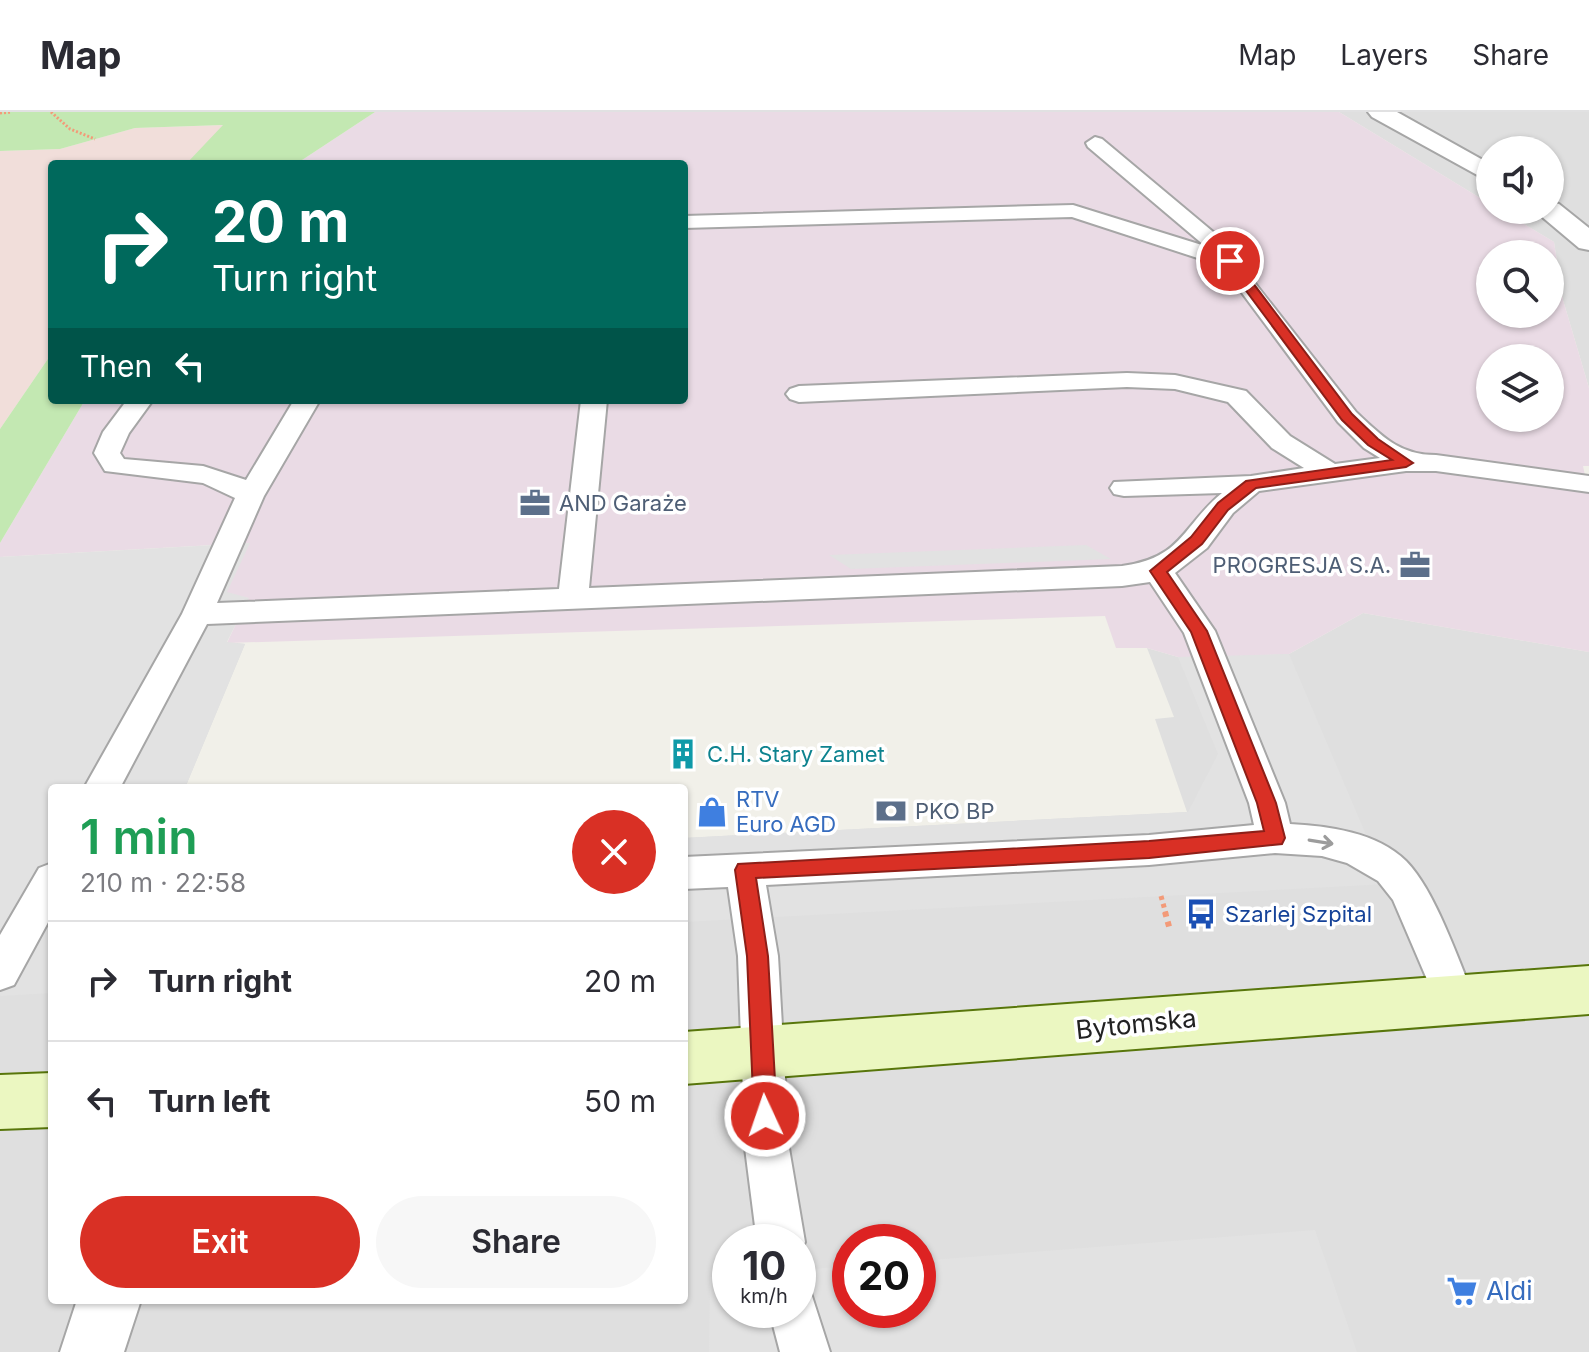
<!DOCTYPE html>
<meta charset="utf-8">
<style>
body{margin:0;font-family:Inter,sans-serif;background:#f7f7f7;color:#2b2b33;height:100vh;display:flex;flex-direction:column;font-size:30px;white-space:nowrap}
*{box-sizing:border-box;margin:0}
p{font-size:26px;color:#7c7c81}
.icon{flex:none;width:44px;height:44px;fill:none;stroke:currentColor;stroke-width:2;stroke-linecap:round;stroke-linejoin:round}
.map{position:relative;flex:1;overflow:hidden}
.panel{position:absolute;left:48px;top:672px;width:640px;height:520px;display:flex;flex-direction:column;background:#fff;border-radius:8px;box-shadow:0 2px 6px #0004}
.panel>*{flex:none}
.guide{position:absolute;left:48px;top:48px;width:640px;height:244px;border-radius:8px;box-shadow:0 2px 6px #0004;background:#00695c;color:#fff;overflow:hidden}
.fabs{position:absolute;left:1476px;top:24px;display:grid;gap:16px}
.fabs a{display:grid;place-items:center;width:88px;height:88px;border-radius:50%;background:#fff;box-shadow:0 2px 6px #0004;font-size:40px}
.speed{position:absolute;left:712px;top:1112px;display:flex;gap:16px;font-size:40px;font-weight:700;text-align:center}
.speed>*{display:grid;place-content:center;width:104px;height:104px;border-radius:50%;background:#fff;box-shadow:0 2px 6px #0004;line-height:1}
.speed small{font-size:20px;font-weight:400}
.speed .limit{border:12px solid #d22;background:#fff;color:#111}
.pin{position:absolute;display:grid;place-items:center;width:68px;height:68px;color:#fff;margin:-34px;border:4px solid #fff;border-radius:50%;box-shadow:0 2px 8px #0007}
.me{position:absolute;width:88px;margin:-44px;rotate:357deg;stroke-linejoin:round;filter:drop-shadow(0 0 6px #0008)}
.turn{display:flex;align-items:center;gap:28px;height:168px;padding:0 32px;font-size:36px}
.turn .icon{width:104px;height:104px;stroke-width:2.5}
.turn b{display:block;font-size:56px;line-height:68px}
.then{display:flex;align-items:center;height:76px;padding:0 32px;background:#0003;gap:16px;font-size:30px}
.round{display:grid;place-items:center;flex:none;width:84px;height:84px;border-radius:42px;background:#f7f7f7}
.head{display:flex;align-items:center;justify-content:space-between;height:136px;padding:0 32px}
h1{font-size:48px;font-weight:600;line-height:60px;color:#1e9e55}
.primary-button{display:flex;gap:16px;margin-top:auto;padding:16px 32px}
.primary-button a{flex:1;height:92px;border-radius:48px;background:#d93025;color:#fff;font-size:32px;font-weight:600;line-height:92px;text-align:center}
.primary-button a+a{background:#f7f7f7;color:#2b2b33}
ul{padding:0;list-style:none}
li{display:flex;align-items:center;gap:24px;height:120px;padding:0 32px;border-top:2px solid #e1e1e2}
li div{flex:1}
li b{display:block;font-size:30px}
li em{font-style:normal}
header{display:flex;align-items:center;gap:48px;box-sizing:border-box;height:112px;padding:0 40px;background:#fff;border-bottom:2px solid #e1e1e2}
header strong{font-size:38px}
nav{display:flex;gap:44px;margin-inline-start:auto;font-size:28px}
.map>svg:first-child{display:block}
.residential{fill:#dfdfdf;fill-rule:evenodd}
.commercial{fill:#f1deda}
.industrial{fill:#eadbe5;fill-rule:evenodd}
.grass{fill:#c3e8b2}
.parking{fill:#e2e2e2}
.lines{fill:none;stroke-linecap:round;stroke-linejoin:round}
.lane-casing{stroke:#a6a6a6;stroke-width:4}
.street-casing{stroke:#a6a6a6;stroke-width:4}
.secondary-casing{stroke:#58760b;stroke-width:4}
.path-far2{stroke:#f39a78;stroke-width:3;stroke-dasharray:2 2;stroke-linecap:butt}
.path-far1{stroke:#f39a78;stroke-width:5;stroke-dasharray:4 4;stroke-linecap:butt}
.path{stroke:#f39a78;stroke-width:6;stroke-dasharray:5 5;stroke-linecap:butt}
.lane{fill:#fff;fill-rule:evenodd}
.street{fill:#fff;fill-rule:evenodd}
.secondary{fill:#ebf7c1;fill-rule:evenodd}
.oneway{stroke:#9c9c9c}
.route{fill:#d93025;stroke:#8d1f18;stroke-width:2}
.labels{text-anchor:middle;stroke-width:7;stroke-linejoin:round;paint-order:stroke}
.service-label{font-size:22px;fill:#4e5e75;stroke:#fff;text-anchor:start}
.culture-label{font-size:22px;fill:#0d838f;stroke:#fff;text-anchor:start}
.shop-label{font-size:22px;fill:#366cbe;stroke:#fff;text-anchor:start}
.transit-label{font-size:22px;fill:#164399;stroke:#fff;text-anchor:start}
.near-street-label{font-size:26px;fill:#222;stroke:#fff}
.near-shop-label{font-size:26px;fill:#366cbe;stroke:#fff;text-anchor:start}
</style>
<header>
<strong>Map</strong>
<nav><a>Map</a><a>Layers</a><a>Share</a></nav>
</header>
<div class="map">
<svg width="1589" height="1240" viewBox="0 0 1589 1240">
<rect width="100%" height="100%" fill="#f1f0e9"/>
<path class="residential" d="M1339,0H1589V276L1563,188L1554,130L1501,98H1550V38H1490V92Z
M0,445L227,530L245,532L185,676H52V1188H684V726L1187,700L1155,607L1174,605L1147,536L1178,545L1289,542L1363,501L1589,540V1240H0ZM730,1130H798V1198H730ZM850,1130H918V1198H850Z"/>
<path class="commercial" d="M225,13L186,52H52V241L0,317V39L60,37L135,16Z"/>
<path class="industrial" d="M375,0H1339L1490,92V98H1501L1554,130L1563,188L1589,276V354H1583L1589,382V540L1363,501L1289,542L1208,545H1178L1147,536H1116L1105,504L227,531L248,486L226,481L249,431L0,445V431L85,288H684V52H296ZM1490,142H1550V202H1490ZM1490,246H1550V306H1490Z"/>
<path class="grass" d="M0,0H375L296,52H186L223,13L135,16L60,37L0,39Z
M52,241V288H85L0,431V317Z"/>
<path class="parking" d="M250,431L227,480L249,486L227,530L245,532L185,676H52V881L0,884V445Z
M1086,433L1111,447L851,457L829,443Z
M1289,542L1387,772L684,810V726L1188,700L1218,642L1178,545Z
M1315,1118L1357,1240H709L710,1165L730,1163V1198H798V1158L850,1154V1198H918V1149Z"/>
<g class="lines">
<g class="lane-casing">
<path id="lane" d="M1095,25L1102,27L1218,124L1356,300C1382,324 1399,343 1436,343L1589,364V380L1436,359H1406L1259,379L1233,401L1207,436L1175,461L1215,519L1285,691L1290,712C1328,714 1377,720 1406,749C1435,778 1458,848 1475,887L1469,900L1455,906L1441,900L1393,788L1378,769L1347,751L1322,744L1275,741L1149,753L766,773L778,844L789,1036L805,1130L798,1146V1130H757L745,1036L738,844L728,775L684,777V745L1149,723L1254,713L1249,691L1184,521L1150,470L1122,474L207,512L120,676H84L182,502L235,386L203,371L105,359L94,341L103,320L127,288H153L129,321L120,341L124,347L203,354L246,368L294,288H320L264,384L217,491L559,477L581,288H607L589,476L1122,454C1183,446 1182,414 1222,381L1124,384L1114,382L1110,376L1114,370L1251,364L1304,356L1272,336L1228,290L1175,277L1127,275L799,290L790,287L786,282L790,277L799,274L1127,261L1175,263L1246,279L1290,324L1335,352L1380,346L1364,336L1338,310L1222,154L1072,105L684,116V104L1073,93L1205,134L1088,35L1086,31Z
M52,751V803L14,873L0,878V823L39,756Z
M798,1175L811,1181L830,1240H780L769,1198H798Z"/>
</g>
<g class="street-casing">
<path id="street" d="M1368,0H1397L1490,52V70L1372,5Z
M1550,90L1559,92L1589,116V138L1579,136L1541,104L1537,98H1550Z
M77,1188H141L124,1240H60Z"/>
</g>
<g class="secondary-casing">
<path id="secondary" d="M1589,854V902L684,972V920Z
M52,961V1015L0,1017V963Z"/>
</g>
<path class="path-far2" d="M51,0L70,17L95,27
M0,1L12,0"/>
<path class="path-far1" d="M1161,784L1166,802"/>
<path class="path" d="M1165,800L1170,818"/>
<use href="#lane" class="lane"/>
<use href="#street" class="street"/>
<use href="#secondary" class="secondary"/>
</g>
<defs><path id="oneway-shaft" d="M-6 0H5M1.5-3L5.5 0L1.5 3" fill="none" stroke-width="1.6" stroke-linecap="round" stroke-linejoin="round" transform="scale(2)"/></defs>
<use class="oneway" href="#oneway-shaft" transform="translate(1321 730) rotate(9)"/>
<path class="route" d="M1230,145L1234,146L1352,302L1378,327L1413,351L1406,355L1256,376L1228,398L1202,432L1167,460L1207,519L1276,691L1285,726L1282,732L1149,746L756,766L768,844L777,1004L774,1012L765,1016L757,1012L754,1004L747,844L735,758L738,752L1149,729L1264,719L1257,691L1191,520L1150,459L1191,425L1218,391L1246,369L1392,348L1368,333L1342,308L1224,149Z"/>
<defs>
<g id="office-bare" transform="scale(2.4)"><path d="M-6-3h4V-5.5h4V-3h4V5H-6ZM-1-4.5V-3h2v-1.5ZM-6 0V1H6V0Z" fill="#5c6f8a" stroke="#fff" stroke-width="2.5" paint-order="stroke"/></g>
<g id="building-bare" transform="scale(2.4)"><path d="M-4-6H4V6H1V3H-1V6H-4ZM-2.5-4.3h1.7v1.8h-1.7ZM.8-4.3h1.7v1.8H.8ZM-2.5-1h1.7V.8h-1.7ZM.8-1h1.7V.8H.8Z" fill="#0f9aa8" stroke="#fff" stroke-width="2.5" paint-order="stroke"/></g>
<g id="bank-bare" transform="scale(2.4)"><path d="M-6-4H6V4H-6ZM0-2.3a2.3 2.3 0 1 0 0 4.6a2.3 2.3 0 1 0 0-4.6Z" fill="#5c6f8a" stroke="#fff" stroke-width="2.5" paint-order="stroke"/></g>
<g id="shop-bare" transform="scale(2.4)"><path d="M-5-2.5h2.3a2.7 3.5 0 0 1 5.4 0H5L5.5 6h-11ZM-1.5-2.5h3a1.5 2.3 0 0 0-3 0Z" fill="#3f7fe0" stroke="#fff" stroke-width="2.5" paint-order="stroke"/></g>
<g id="bus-bare" transform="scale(2.4)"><path d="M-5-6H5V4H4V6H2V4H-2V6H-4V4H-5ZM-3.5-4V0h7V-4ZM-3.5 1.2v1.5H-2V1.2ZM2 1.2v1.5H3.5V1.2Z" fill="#1a4fb4" stroke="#fff" stroke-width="2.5" paint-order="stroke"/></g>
<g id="supermarket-bare" transform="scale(2.4)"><path d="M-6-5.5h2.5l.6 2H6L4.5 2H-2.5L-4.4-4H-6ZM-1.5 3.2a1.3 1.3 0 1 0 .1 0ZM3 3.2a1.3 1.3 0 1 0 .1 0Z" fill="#3f7fe0" stroke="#fff" stroke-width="2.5" paint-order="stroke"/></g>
</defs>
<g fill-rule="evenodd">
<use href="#office-bare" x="535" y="391"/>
<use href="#office-bare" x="1415" y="453"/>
<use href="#building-bare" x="683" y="642"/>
<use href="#bank-bare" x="891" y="699"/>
<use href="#shop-bare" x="712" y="700"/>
<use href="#bus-bare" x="1201" y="802"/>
<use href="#supermarket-bare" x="1462" y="1179"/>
</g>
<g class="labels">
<g class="service-label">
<text x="559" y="399">AND Garaże</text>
<text x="1391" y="461" text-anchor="end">PROGRESJA S.A.</text>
<text x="915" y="707">PKO BP</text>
</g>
<g class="culture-label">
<text x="707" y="650">C.H. Stary Zamet</text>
</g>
<g class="shop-label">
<text x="736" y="695">RTV<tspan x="736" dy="25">Euro AGD</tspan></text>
</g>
<g class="transit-label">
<text x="1225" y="810">Szarlej Szpital</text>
</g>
<g class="near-street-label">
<text transform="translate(1136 912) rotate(-6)" y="9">Bytomska</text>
</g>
<g class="near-shop-label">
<text x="1486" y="1188">Aldi</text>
</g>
</g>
</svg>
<div class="fabs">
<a><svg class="icon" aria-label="sound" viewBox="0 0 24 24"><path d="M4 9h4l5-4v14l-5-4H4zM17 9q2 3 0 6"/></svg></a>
<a><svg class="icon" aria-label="search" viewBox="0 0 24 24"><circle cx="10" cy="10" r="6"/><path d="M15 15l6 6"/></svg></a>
<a><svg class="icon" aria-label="layers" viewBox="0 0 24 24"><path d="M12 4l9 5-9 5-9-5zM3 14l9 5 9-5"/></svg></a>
</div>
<div class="speed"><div>10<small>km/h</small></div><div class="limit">20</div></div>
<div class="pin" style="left:1230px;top:149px;background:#d93025"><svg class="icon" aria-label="arrive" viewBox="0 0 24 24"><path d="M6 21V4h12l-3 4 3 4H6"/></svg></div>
<svg class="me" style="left:765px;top:1004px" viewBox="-20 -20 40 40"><circle r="17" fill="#d93025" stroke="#fff" stroke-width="3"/><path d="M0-11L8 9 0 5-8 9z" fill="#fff"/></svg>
<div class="guide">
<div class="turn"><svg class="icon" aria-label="right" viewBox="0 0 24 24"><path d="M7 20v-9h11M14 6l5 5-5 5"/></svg><div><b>20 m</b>Turn right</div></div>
<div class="then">Then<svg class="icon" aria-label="left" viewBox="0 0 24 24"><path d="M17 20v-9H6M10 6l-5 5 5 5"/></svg></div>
</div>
<section class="panel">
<div class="head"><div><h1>1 min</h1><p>210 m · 22:58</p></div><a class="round" style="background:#d93025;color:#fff"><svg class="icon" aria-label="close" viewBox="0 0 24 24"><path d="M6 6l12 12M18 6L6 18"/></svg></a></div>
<ul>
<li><svg class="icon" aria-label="right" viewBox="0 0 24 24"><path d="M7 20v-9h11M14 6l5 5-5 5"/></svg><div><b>Turn right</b></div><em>20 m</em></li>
<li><svg class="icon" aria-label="left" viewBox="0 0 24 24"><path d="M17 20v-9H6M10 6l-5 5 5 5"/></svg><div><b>Turn left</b></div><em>50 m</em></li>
</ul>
<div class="primary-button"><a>Exit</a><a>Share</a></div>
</section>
</div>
